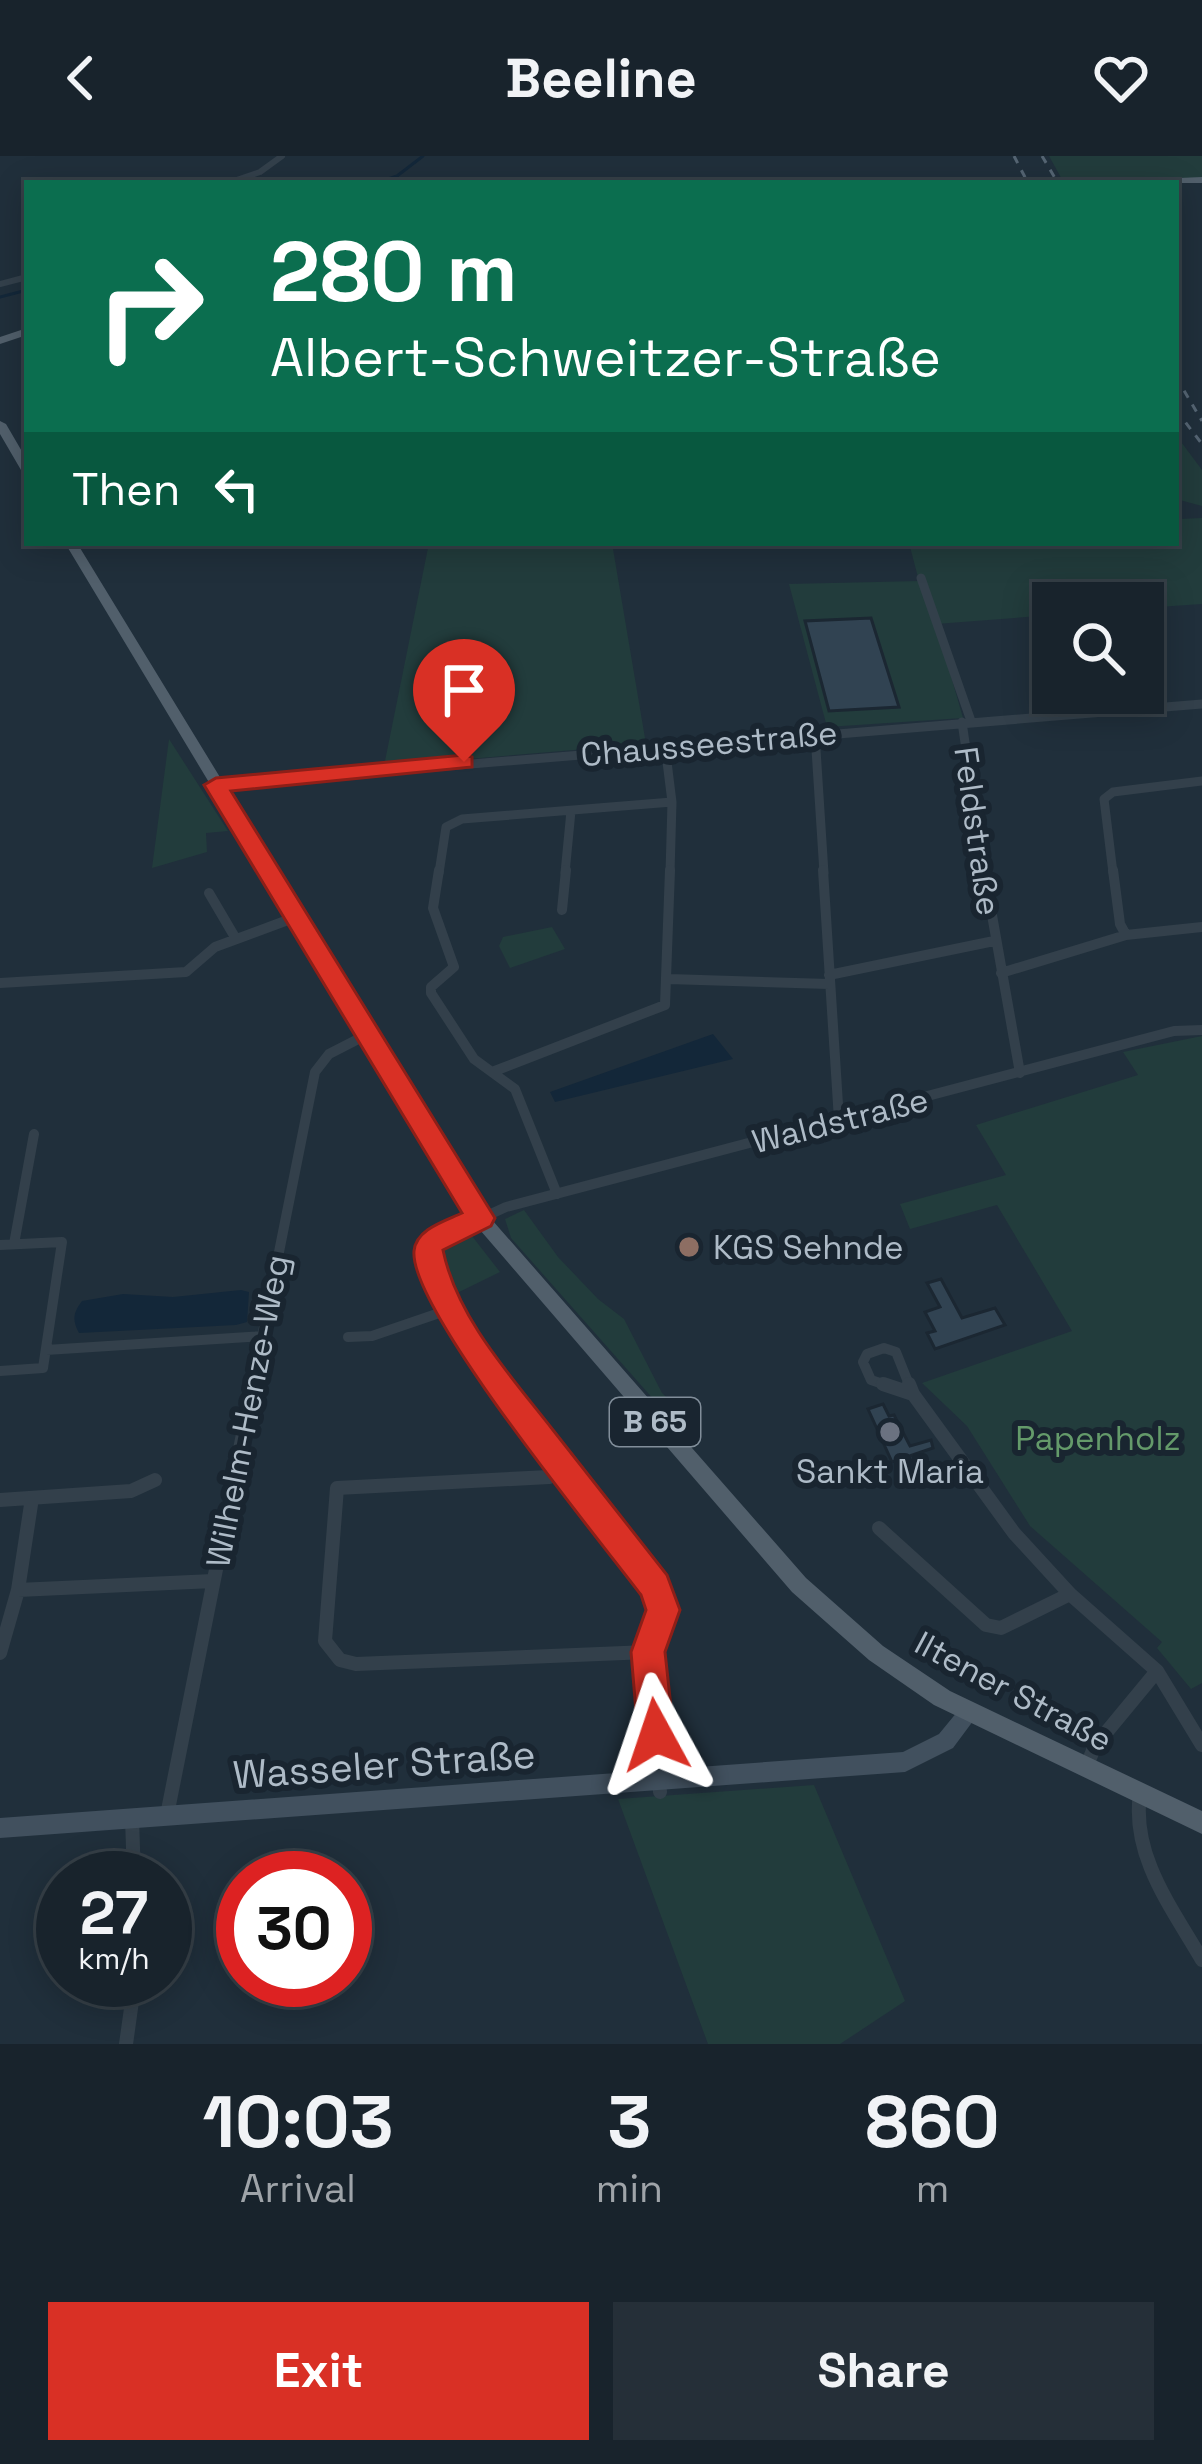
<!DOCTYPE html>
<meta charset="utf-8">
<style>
body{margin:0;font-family:"Space Grotesk",sans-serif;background:#252f38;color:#f1f3f6;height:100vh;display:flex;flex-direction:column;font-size:45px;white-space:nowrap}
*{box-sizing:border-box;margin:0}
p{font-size:39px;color:#9fa4a9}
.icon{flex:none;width:66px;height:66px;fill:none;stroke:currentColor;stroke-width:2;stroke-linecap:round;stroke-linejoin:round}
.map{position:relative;height:1888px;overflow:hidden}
.sheet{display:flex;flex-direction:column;background:#18232c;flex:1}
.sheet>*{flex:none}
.banner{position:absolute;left:24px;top:24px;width:1155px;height:366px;border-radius:0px;box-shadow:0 6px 30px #0003,0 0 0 3px #364048;background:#0b6e4f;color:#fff;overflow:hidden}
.fabs{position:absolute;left:1032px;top:426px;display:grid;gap:24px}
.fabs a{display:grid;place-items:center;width:132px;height:132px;border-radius:0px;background:#18232c;box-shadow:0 6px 30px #0003,0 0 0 3px #364048;font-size:60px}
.speed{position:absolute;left:36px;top:1695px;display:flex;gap:24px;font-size:60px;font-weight:700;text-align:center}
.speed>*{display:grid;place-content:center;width:156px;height:156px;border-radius:50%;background:#18232c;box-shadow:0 6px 30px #0003,0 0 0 3px #364048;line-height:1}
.speed small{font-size:30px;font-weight:400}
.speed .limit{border:18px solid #d22;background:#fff;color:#111}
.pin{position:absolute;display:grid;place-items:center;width:102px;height:102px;color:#fff;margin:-123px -51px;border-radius:50% 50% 50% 0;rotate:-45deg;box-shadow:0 0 12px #0007}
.pin .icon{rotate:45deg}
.me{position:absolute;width:132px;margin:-66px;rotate:355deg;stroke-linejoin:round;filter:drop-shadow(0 0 9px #0008)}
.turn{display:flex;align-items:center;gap:42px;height:252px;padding:0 48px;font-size:54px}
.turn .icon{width:156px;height:156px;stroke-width:2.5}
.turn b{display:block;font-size:84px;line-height:102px}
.then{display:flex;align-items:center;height:114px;padding:0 48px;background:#0003;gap:24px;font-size:45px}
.eta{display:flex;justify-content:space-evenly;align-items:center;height:204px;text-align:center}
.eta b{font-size:72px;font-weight:700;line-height:84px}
.action{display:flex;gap:24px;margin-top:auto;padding:24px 48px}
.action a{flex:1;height:138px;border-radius:0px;background:#d93025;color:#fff;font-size:48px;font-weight:700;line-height:138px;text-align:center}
.action a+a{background:#252f38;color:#f1f3f6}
header{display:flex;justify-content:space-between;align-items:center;height:156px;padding:0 48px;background:#18232c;font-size:54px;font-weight:700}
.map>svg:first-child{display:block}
.green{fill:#223c3c}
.water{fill:#132739}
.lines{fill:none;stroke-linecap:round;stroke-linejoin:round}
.stream{stroke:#132739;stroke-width:3}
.building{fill:#314352;stroke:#1b2732;stroke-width:3}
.street-far3{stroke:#33404b;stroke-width:6}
.street-far2{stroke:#33404b;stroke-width:9}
.street-far1{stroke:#33404b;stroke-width:10}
.street{stroke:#33404b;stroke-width:14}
.secondary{fill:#41505e;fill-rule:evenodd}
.primary{fill:#515f6b;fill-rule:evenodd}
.rail{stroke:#556573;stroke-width:3;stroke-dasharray:8 8;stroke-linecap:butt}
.route{fill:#d93025;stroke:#8d1f18;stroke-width:3}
.education-dot{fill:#8d6e63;stroke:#192530;stroke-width:4.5}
.worship-dot{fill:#6b7280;stroke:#192530;stroke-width:4.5}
.labels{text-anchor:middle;stroke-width:12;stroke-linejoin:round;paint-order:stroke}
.shield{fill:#192530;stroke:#818e9a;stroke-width:3}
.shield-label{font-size:30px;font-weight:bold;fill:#aebbc7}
.street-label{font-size:33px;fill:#aebbc7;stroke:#192530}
.poi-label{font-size:33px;fill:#aebbc7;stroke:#192530;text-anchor:start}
.park-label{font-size:33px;fill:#649a6a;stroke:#192530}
.near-street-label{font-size:39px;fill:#aebbc7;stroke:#192530}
</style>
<header><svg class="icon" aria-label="back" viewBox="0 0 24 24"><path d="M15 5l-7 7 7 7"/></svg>Beeline<svg class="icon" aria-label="heart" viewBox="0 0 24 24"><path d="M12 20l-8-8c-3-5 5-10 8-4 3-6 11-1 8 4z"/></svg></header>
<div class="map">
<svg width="1202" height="1888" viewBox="0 0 1202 1888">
<rect width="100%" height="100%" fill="#202f3b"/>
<path class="green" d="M1049,0H1202V23L1064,27Z
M1176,279L1202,314V350L1176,343Z
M1176,357L1179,363L1202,362V448L1143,452V447H1053V459L936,468L963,562L827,571L789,428L919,425L909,387H1176Z
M429,387H612L646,588L384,610Z
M169,583L228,675L206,677L207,696L152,712Z
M552,771L565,793L510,812L499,790L503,781Z
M1202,880V1527L1191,1533L1157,1492L1162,1486L1030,1370L967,1270L922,1227L1072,1175L997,1049L910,1073L900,1048L1006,1019L976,969L1138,919L1123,896Z
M524,1054L558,1101L598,1143L624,1163L662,1237L681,1255L678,1271L511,1082L505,1063Z
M462,1076L472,1080L500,1116L453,1139L434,1094Z
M814,1629L905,1845L840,1888H708L618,1643Z"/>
<path class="water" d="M713,878L733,903L555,946L550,936Z
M241,1134L249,1136L247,1166L236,1169L79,1177C72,1164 73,1157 82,1145L123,1138L173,1141Z"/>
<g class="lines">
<path class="stream" d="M376,27L397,20L423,0
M0,141L27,134"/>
</g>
<path class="building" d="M871,462L899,551L829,555L805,465Z
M941,1123L962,1162L995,1152L1005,1169L935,1193L927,1177L935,1175L925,1156L940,1151L927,1127Z
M883,1248L889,1260L894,1259L910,1290L931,1284L933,1292L892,1306L868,1253Z"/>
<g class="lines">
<path class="street-far3" d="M228,27L260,16L282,0
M0,128L27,121"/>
<path class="street-far2" d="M921,422L971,565
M962,566L984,717
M815,578L824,717
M665,590L672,646L670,717
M216,629L1202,548
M439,717L446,671L462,663L672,646
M565,717L571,655
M1113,717L1104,643L1113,636L1202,625"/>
<path class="street-far1" d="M439,714L433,752L454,811L431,831V837L474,903L515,933L557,1038
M823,714L839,964
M984,714L1020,917
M1113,714L1120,768L1126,779
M209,737L236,783
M562,754L566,714
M1001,817L1126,779L1202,771
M829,819L994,785
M669,823L829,828
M0,827L186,816L215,791L296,761
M492,916L665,849L670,714
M14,1088L34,978
M0,1089L62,1086L43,1212L0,1215
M348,1181L372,1180L451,1153
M46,1194L263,1180
M252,1231L315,916L329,898L368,878
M501,1231L433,1119L428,1093L434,1084L506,1051L1174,875L1202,874
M892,1231L871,1224L863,1206L867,1198L884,1192L896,1196L910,1231"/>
<path class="street" d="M499,1228L661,1444V1468L648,1496L660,1636
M883,1228L913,1238
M909,1228L913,1238
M913,1238L1014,1377L1070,1438L1157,1515L1202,1589
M563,1312L549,1321L337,1332L325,1485L340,1504L356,1508L648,1496
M0,1344L131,1335L155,1324
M879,1372L986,1469L1001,1472L1070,1438
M18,1434L32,1342
M0,1497L18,1434L213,1425
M1086,1611L1095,1590L1157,1515
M1140,1637C1131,1700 1172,1752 1202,1804
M167,1659L253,1228
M132,1662L134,1722
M126,1888L135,1824"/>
<path class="secondary" d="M969,1547L976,1550L979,1557L953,1592L905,1616L0,1682V1662L903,1596L939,1578L962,1550Z"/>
<path class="primary" d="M1202,21V27H1127L1132,24Z
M27,172V179L0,188V181Z
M0,265L6,268L27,304V317L21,314L0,278Z
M65,387H77L486,1057L806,1422L883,1490L950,1535L1202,1655V1678L934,1549L869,1504L792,1436L474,1067Z"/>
<path class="rail" d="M1014,0L1028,27
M1042,0L1058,27
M1176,221L1202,265
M1176,254L1202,288"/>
</g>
<path class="route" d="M464,599L472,601V611L231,635L495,1062L491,1070L443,1094C457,1162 511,1220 553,1274C591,1322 629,1371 667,1419L680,1454L665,1496L674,1579L668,1592L656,1597L643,1592L638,1579L631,1496L646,1454L641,1439C599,1383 409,1153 414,1095C416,1073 445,1065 462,1057L204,629L216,622Z"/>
<circle class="education-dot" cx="689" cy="1091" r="12"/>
<circle class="worship-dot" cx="890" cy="1276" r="12"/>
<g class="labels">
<rect class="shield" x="610" y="1242" width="90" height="48" rx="9"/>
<g class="shield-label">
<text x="655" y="1276">B 65</text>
</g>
<g class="street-label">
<text transform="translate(709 587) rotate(-5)" y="12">Chausseestraße</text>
<text transform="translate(978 675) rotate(82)" y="12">Feldstraße</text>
<text transform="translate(840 964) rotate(-14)" y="12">Waldstraße</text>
<text transform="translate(247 1255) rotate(-79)" y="12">Wilhelm-Henze-Weg</text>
<text transform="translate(1014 1535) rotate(28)" y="12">Iltener Straße</text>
</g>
<g class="poi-label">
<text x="713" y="1103">KGS Sehnde</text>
<text x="890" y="1327" text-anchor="middle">Sankt Maria</text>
</g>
<g class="park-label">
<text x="1098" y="1294">Papenholz</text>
</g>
<g class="near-street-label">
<text transform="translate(384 1608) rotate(-4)" y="14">Wasseler Straße</text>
</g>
</g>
</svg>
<div class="fabs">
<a><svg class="icon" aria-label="search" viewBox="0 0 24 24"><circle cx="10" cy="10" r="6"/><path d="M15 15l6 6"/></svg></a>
</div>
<div class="speed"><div>27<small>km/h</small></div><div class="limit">30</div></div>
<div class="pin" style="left:464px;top:606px;background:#d93025"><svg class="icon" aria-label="arrive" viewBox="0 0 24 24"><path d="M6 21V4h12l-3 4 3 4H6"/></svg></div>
<svg class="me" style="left:656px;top:1579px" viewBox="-20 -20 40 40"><path d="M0-17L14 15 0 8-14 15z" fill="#d93025" stroke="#fff" stroke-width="4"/></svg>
<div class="banner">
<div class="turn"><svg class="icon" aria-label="right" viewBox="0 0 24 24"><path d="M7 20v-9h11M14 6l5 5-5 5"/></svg><div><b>280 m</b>Albert-Schweitzer-Straße</div></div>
<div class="then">Then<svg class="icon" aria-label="left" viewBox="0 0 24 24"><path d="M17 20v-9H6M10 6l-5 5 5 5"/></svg></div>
</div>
</div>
<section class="sheet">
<div class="eta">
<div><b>10:03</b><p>Arrival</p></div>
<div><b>3</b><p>min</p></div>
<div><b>860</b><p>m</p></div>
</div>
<div class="action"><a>Exit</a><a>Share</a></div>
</section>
